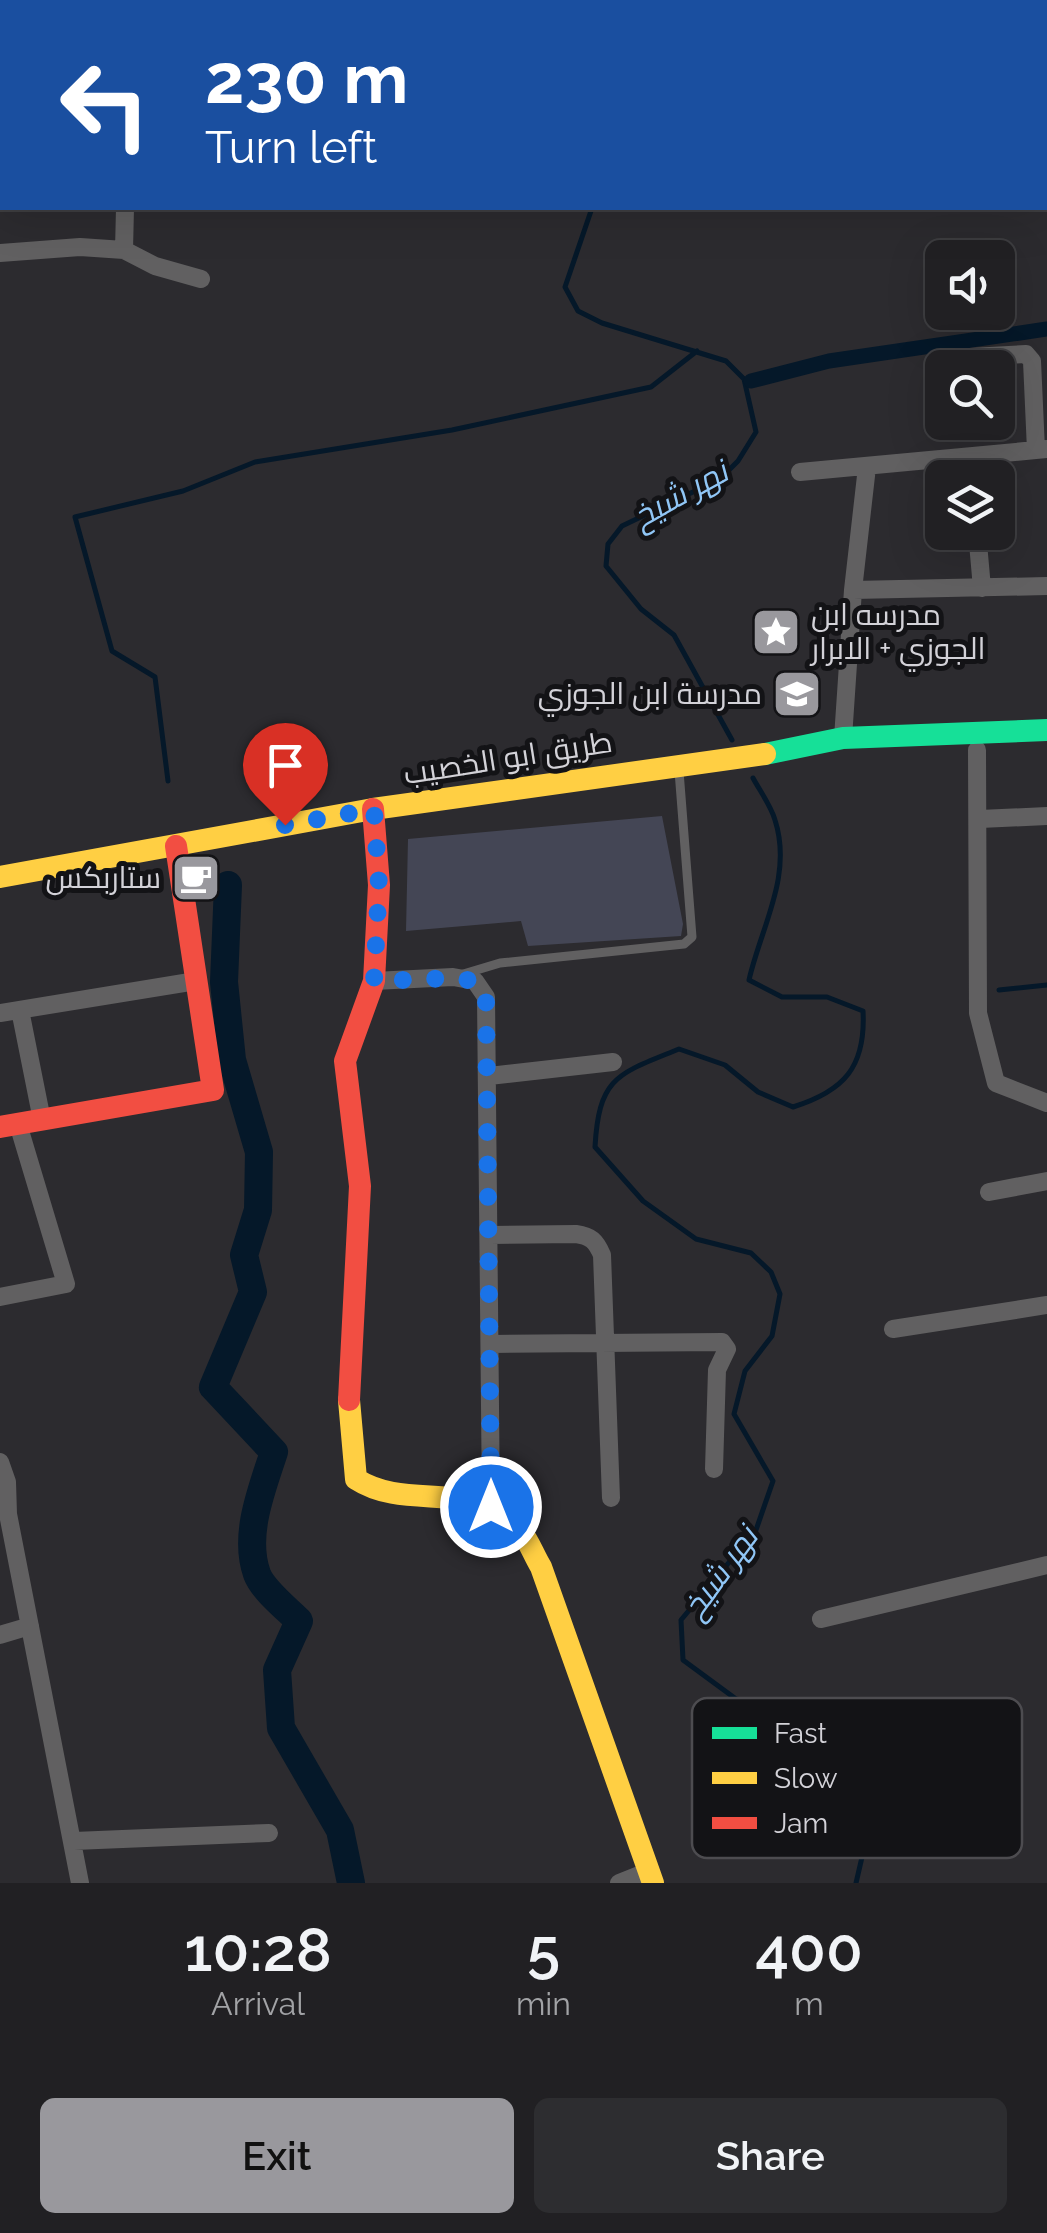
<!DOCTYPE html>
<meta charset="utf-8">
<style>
body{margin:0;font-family:Raleway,Cairo,sans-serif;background:#2d2d30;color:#f1f3f6;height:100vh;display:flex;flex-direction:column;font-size:38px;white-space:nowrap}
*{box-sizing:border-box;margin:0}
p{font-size:32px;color:#a2a3a6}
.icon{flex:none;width:55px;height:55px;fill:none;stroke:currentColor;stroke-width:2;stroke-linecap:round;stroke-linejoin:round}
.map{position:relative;height:1883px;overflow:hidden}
.panel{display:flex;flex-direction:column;background:#212023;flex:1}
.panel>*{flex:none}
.top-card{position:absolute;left:0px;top:0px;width:1048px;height:210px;box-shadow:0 10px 40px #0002,0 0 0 2px #3e3e41;background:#1a4fa0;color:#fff;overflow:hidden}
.controls{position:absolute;left:925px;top:240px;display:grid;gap:20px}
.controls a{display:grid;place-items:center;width:90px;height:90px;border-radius:15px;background:#212023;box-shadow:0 10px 40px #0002,0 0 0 2px #3e3e41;font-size:50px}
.pin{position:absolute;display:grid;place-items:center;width:85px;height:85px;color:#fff;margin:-102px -42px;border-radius:50% 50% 50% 0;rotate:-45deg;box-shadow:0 0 10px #0007}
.pin .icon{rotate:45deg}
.me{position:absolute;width:110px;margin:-55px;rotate:0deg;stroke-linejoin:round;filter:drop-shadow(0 0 8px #0008)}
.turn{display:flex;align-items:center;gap:35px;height:210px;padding:0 40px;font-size:45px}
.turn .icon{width:130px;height:130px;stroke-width:2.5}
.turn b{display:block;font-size:70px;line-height:85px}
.eta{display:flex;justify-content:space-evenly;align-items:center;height:170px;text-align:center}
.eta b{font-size:60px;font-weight:600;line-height:70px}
.cta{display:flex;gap:20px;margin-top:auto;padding:20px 40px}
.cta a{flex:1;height:115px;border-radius:15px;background:#99989d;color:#111;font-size:40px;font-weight:600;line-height:115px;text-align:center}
.cta a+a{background:#2d2d30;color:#f1f3f6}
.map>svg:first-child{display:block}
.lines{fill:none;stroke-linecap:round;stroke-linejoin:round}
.stream{stroke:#051829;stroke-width:5}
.canal{stroke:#051829;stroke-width:15}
.river{stroke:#051829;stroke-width:28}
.building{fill:#444655}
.lane{stroke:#616061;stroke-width:9}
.street{stroke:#616061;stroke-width:18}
.fast{stroke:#16e098;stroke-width:22}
.slow{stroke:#ffcf43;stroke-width:22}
.jam{stroke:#f24e42;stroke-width:22}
.route{stroke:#1a73e8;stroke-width:18;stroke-dasharray:0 32.4}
.labels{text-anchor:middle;stroke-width:10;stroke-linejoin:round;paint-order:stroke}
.poi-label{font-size:30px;fill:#d3d2d8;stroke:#131316;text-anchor:end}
.street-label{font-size:30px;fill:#d3d2d8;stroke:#131316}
.water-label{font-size:32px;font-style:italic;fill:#90c6f6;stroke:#131316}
.key{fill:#131316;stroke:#4d4c50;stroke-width:2.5}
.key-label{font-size:28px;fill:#d3d2d8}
</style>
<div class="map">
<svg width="1047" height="1883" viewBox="0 0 1047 1883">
<rect width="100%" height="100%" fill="#2c2b2f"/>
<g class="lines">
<path class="stream" d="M476,0V2
M0,160H2
M592,208L565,287L578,311L602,323L726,361L744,379L756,432L738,461L720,479L622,526L608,544L606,566L641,609L674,635L732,740
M753,778C760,791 771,806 775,820C793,876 761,927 749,980L782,997H827L863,1011C866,1067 844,1091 793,1107L758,1092L725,1065L679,1049C618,1074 599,1076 595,1147L643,1201L696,1239L751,1253L771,1272L780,1294L772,1336L745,1371L734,1414L773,1481L756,1530L681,1620L683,1660L736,1699L859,1728L879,1744L882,1771L856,1883
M168,781L155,677L112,651L75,517L183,491L255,462L452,430L651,387L697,351
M999,990L1047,985"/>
<path class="canal" d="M751,381L829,361L1047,329"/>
<path class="river" d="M228,885L224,982L232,1060L259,1152L258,1210L244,1255L253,1292L213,1387L274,1452C262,1489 243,1535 257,1574C263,1590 286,1608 299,1621L277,1670L281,1728L340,1830L351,1883"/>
</g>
<path class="building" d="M662,816L683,924L681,936L528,946L521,921L406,931L408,839Z"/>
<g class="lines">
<path class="lane" d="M460,975L500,963L684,944L692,937L679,771"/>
<path class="street" d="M57,0V2
M124,250L125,208
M0,253L80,247L124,250L155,266L201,279
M951,358L1026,354L1032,361L1036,450
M800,472L1047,449
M977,532L982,588
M853,590L1047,586
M843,738L853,590L867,467
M977,750L978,1013L996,1083L1047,1103
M980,819L1047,816
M374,981L453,977L475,981L486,997L491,1507
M20,1010L42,1120
M0,1013L196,981
M489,1076L613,1062
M989,1192L1047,1181
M490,1235L576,1234C591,1236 596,1241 602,1255L611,1498
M0,1297L66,1284L18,1124
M893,1329L1047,1305
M491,1344L722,1342L727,1349L717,1370L714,1469
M0,1462L7,1482L8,1514L80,1883
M821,1619L1047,1565
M0,1635L30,1626
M74,1841L269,1833
M619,1883L649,1871"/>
<path class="fast" d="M765,754L843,738L1047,730"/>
<path class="slow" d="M0,877L373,809L765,754
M349,1400L356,1479C407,1512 472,1478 517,1526C528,1538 533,1554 541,1567L653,1883"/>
<path class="jam" d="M0,1127L213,1090L176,846
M349,1400L360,1186L345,1061L374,981L379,885L373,809"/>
</g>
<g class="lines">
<path class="route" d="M285,825L374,809L379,885L374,981L453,978L475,981L486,997L491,1507"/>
</g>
<defs>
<g id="sight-square" transform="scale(2.5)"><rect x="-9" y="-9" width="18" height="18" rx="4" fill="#99989d" stroke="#131316"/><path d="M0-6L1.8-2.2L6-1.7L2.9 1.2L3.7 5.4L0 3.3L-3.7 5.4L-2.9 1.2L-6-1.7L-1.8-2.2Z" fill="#fff"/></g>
<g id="school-square" transform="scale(2.5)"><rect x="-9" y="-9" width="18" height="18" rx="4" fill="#99989d" stroke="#131316"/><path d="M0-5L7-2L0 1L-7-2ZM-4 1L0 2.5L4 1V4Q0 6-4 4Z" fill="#fff"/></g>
<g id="cafe-square" transform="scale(2.5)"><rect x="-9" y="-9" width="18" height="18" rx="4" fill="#99989d" stroke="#131316"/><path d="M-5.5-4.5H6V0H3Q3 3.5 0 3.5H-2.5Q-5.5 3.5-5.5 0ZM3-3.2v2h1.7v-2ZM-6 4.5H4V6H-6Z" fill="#fff"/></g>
</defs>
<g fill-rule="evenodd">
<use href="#sight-square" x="776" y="632"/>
<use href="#school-square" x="797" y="694"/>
<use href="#cafe-square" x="196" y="878"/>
</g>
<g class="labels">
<g class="poi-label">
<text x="811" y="625" text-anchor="start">مدرسه ابن<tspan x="811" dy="34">الجوزي + الابرار</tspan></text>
<text x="762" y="704">مدرسة ابن الجوزي</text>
<text x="161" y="888">ستاربكس</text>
</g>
<g class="street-label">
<text transform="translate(508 758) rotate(-9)" y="10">طريق ابو الخصيب</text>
</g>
<g class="water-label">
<text transform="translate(680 494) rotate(-29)" y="11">نهر شيخ</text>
<text transform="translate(720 1572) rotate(-54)" y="11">نهر شيخ</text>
</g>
</g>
<rect x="692" y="1698" width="330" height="160" rx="15" class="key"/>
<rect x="712" y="1727" width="45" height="12" fill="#16e098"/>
<rect x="712" y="1772" width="45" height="12" fill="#ffcf43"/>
<rect x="712" y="1817" width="45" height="12" fill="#f24e42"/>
<g class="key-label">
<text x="774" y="1743">Fast</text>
<text x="774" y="1788">Slow</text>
<text x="774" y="1833">Jam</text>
</g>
</svg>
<div class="controls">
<a><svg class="icon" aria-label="sound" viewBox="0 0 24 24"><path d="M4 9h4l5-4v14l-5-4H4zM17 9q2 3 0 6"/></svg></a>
<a><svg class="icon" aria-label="search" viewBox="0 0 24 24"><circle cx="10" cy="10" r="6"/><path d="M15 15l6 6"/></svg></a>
<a><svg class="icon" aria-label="layers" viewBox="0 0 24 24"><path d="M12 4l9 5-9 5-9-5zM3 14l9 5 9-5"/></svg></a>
</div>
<div class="pin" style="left:285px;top:825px;background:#d93025"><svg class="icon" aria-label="arrive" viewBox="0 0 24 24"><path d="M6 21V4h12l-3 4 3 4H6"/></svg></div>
<svg class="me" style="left:491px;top:1507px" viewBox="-20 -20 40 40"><circle r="17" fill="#1a73e8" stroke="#fff" stroke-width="3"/><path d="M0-11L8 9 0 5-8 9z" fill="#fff"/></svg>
<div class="top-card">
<div class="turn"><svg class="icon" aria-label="left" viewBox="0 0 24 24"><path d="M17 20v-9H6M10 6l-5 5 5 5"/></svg><div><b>230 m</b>Turn left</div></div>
</div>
</div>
<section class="panel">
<div class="eta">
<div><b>10:28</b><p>Arrival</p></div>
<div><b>5</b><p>min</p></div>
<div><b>400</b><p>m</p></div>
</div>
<div class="cta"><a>Exit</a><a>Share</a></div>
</section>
